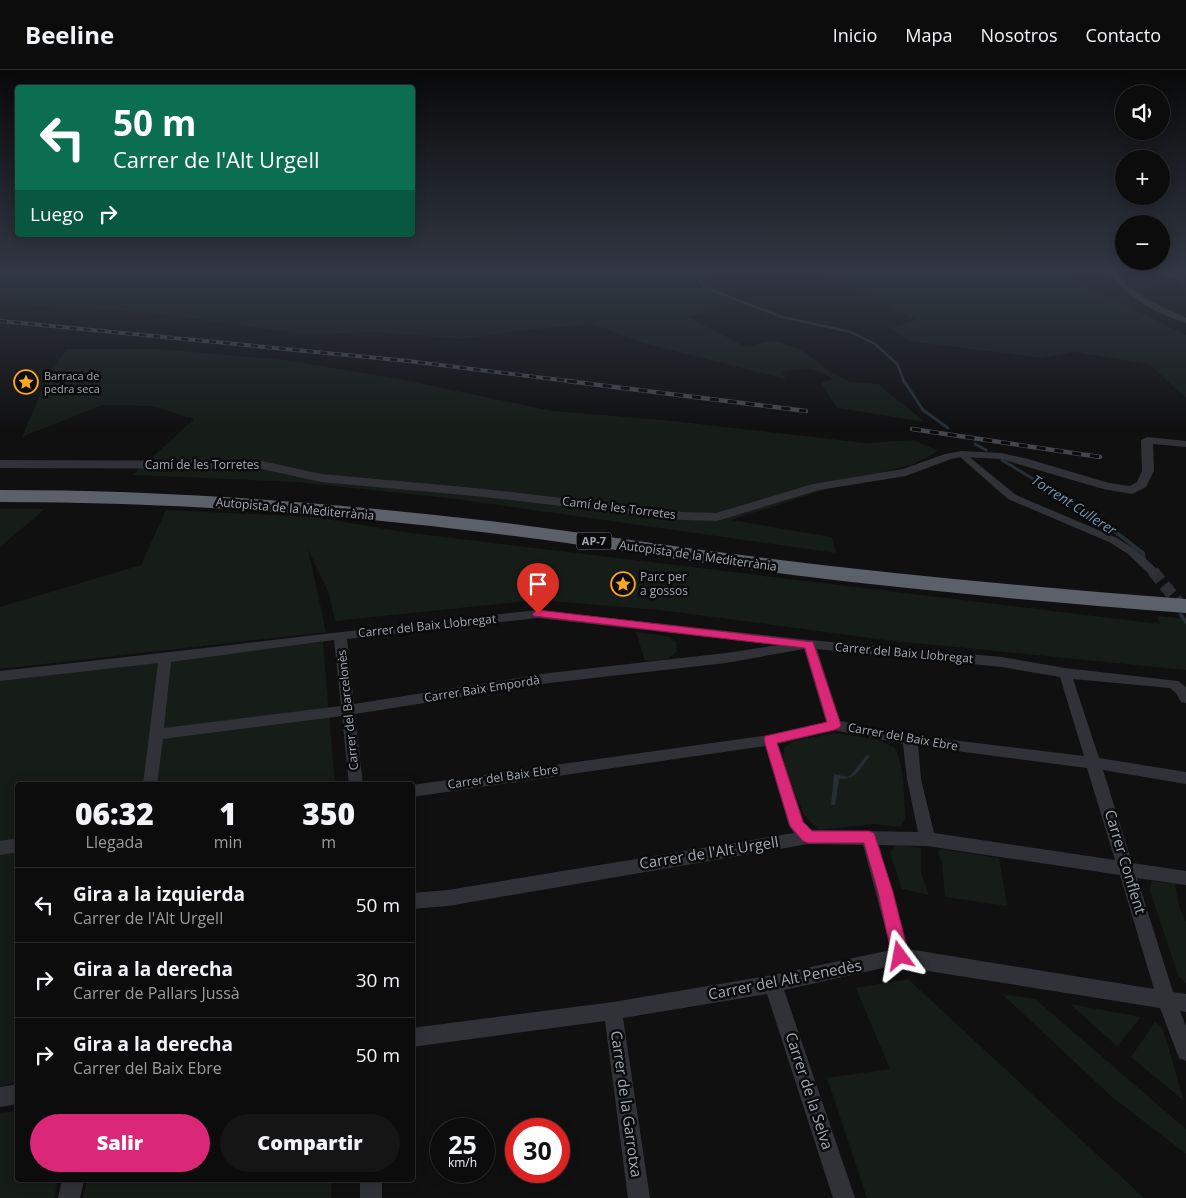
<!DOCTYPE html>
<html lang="es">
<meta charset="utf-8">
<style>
body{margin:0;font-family:"Open Sans",sans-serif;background:#151516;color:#f1f3f6;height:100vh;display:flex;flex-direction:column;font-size:19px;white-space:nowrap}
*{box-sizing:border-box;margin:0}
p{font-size:16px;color:#9a9b9d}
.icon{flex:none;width:28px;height:28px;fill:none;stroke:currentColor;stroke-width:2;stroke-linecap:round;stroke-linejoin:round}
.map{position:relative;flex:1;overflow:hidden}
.side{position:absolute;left:15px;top:712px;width:400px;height:400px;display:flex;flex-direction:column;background:#0c0c0d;border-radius:5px;box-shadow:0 2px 12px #0003,0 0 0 1px #2c2c2e}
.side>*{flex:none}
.banner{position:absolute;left:15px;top:15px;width:400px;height:152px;border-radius:5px;box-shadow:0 2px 12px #0003,0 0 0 1px #2c2c2e;background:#0b6e4f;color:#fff;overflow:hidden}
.tools{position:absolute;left:1115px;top:15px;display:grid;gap:10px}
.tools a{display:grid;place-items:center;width:55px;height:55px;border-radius:50%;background:#0c0c0d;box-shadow:0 2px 12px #0003,0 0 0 1px #2c2c2e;font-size:25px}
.speed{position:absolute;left:430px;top:1048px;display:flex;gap:10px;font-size:25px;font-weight:700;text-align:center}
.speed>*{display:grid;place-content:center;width:65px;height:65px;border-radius:50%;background:#0c0c0d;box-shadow:0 2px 12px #0003,0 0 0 1px #2c2c2e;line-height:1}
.speed small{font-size:12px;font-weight:400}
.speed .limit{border:8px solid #d22;background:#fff;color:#111}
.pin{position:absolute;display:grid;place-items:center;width:42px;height:42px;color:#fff;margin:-51px -21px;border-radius:50% 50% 50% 0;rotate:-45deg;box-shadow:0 0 5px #0007}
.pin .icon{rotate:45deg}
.me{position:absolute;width:55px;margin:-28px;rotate:347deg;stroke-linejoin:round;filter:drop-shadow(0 0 4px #0008)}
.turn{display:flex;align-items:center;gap:18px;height:105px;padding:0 15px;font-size:22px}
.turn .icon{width:65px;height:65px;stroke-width:2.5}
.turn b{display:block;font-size:35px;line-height:42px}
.then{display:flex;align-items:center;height:48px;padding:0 15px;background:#0003;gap:10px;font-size:19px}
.eta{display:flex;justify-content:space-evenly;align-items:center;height:85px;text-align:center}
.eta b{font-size:30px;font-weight:800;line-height:35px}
.button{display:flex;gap:10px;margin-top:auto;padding:10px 15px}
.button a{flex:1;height:58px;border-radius:30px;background:#db2777;color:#fff;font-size:20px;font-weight:800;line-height:58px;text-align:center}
.button a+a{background:#151516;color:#f1f3f6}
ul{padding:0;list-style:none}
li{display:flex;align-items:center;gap:15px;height:75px;padding:0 15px;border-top:1px solid #2c2c2e}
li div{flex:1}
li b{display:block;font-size:19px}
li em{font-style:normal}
header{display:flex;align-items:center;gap:30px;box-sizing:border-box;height:70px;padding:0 25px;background:#0c0c0d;border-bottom:1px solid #2c2c2e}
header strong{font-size:24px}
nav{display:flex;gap:28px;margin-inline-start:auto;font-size:18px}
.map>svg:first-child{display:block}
.green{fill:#161c17}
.water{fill:#262f35}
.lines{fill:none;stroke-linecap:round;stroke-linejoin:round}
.stream-far2{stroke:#262f35;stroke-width:2.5}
.stream-far1{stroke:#262f35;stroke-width:3}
.stream{stroke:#262f35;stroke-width:4}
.minor-tunnel{stroke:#2d2e31;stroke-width:12;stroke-dasharray:12 6;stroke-linecap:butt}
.minor{fill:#313237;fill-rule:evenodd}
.tertiary{fill:#313237;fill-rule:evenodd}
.motorway{fill:#5c6068;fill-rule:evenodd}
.rail-far1-casing{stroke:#43464c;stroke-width:4}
.rail-casing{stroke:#43464c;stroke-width:4.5}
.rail-far1{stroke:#0b0b0c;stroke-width:2.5;stroke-dasharray:7;stroke-linecap:butt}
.rail{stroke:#0b0b0c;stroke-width:3;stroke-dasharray:9;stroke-linecap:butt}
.route{fill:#db2777;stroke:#8e194d}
.labels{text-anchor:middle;stroke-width:5;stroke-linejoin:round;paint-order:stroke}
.far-poi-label{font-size:11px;fill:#a0a7b3;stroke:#0b0b0c;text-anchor:start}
.shield{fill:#0b0b0c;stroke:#737881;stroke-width:1}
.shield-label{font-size:11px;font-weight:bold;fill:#a0a7b3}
.street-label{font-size:12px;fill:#a0a7b3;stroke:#0b0b0c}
.poi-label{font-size:12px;fill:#a0a7b3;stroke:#0b0b0c;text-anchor:start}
.water-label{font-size:14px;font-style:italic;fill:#7497b2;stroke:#0b0b0c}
.near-street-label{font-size:15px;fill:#a0a7b3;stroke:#0b0b0c}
</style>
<header>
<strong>Beeline</strong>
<nav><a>Inicio</a><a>Mapa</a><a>Nosotros</a><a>Contacto</a></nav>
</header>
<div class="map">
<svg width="1186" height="1128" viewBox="0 0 1186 1128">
<rect width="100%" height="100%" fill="#101011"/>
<path class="green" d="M0,201H696L737,232L688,247L746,277L773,270L799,279L833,303L850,312L878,314L925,352L837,338L821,313L833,309C814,297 804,297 782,302L786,309L650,275L593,254L515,261L463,269L378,262L302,264L146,242L60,238L0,232Z
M819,201H1056L1186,265V328L1149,294L1074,282L1041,288L910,271L890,258L916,250Z
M66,279H159L285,290L400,309L552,341L664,350L866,373L914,370L938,381L914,394L867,406L731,450L832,467L836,483L456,429L297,412L133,405L194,349L152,336L102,335L22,367L47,309Z
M0,439H45L0,477Z
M166,440L315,447L403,462L1160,554L1157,546L1186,549V600L885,570L660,540L536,530L335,551L329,524L308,479L326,562L0,599V537L141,495Z
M636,562L667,566L676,572L677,581L668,589L645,591Z
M323,572L335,715H18L17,1012L0,1016V611Z
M835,663L879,670L895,678C905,699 904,727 905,750L900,757L874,754L819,760L804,745L783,692L784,678L794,671Z
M896,775L921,778V802L929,825L902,819L890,783Z
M940,779L999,788L1007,836L945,827L942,792L938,782Z
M1151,811L1175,814L1179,837L1186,852V913L1178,905L1150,821Z
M908,909L1144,1128H867L827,1008L890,999L856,918Z
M1002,924L1035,929L1186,1059V1084L1111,1026Z
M1070,934L1141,947L1117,976Z
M1155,952L1163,959L1184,1031L1131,987Z
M17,1040L18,1110H58L54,1128H0V1044Z
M87,1110H331V1128H83Z"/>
<path class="water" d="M867,685L870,686C858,700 858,709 839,709L835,735H831L834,704L848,707L851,705Z"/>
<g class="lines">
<path class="stream-far2" d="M697,201L703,217L782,247L851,262L875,274L898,295L904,312"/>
<path class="stream-far1" d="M904,311L923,340L948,358
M975,374L986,380
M1002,390L1103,452"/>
<path class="stream" d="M1101,451L1143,483L1144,490
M1153,501L1157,510
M1181,545L1186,552"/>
<path class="minor-tunnel" d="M1153,501L1186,542"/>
<path class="minor" d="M1109,201H1115C1132,226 1160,235 1186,248V253C1159,245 1123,226 1109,201Z
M1158,201H1166L1186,209V214Z
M962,381L1016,425L1117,468L1136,480L1159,501L1157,504H1149L1128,484L1109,472L1008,429L959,386V382Z
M538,540L809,570L1002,587L1065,598L1178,611L1186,617V633L1181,632L1176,623L1170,618L1073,609L1099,688L1186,702V714L1103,700L1132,793L1186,801V815L1137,808L1173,922L1186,924V942L1180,941L1186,956V991L1179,988L1160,938L928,901L901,894L784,920L855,1128H833L767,924L623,948L650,1128H628L605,951L412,977V958L613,932L773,905L891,880L863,775L808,774L448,836L412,839V823L448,820L794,763L789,756L765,676L412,727V715L770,665L826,652L804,579L726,593L549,613L355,644L363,715H349L342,646L163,669L157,715H143L158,593L0,611V601C179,582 358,559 538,540ZM538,548L778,575L726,583L549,603L354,634L347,569ZM334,570L341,636L164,658L171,592ZM817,579L1002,597L1060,607L1084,686L910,665L840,651ZM834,660L903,674L907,709L918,762L812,760L804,752L778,674ZM918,676L1087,698L1115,790L934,763L921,709ZM879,775L927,776L1120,805L1154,919L908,879Z
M18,768V782L0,785V771Z
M18,1014V1034L0,1037V1017Z
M62,1110H84L80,1128H58Z
M360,1110H382V1128H360Z"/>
<path class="tertiary" d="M1147,367L1186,371V377L1153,374L1154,401L1146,417L1132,424L1103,419L1001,389L962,387L951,389L906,406L819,420L717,451L683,450L475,426L321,412L262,399L0,398V390L262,391L321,404L475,418L683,442L716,443L813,414L903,399L945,384L962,381L1001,383L1028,389L1109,413L1130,416L1137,412L1142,401L1141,370Z"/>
<path class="motorway" d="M0,420C164,420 327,432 490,451C579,462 668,476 757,487C900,505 1043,518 1186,529V543C1055,533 923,521 793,505C691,492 591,475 490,463C327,443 164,432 0,432Z"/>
<g class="rail-far1-casing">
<path id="rail-far1" d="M0,251L408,291L577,312"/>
</g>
<g class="rail-casing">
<path id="rail" d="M567,311L806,341
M912,359L1100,387"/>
</g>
<use href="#rail-far1" class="rail-far1"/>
<use href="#rail" class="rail"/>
</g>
<linearGradient id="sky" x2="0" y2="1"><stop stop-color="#090909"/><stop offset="0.56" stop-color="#313743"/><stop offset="1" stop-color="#313743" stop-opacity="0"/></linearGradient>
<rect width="1186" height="359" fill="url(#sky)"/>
<path class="route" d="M538,540L813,572L841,655L839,658L834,660L777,673L803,752L812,761H869L874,763L893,822L909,886L906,891L900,894L895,891L892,886L878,822L864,773H808L803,771L790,756L764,670L765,666L770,665L827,652L805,578L534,546L532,544Z"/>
<defs>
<g id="sight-ring" transform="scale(1.25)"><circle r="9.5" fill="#0b0b0c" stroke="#fda81c" stroke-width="1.5"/><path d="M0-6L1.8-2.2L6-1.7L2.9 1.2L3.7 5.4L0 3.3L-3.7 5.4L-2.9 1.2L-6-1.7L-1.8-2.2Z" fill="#fda81c"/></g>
</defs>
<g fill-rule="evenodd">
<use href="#sight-ring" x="26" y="312"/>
<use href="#sight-ring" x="623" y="514"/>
</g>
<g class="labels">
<g class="far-poi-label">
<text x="44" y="310">Barraca de<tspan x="44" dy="13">pedra seca</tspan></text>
</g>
<rect class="shield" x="576.5" y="462.5" width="35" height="17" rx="4"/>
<g class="shield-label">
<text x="594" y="475">AP-7</text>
</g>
<g class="street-label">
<text x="202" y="399">Camí de les Torretes</text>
<text transform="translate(619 438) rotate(7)" y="4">Camí de les Torretes</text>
<text transform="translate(295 439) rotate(5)" y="4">Autopista de la Mediterrània</text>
<text transform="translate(698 486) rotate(8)" y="4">Autopista de la Mediterrània</text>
<text transform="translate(427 556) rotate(-6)" y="4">Carrer del Baix Llobregat</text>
<text transform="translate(904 583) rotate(5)" y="4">Carrer del Baix Llobregat</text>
<text transform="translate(482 619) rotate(-9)" y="4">Carrer Baix Empordà</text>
<text transform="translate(348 640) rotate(-96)" y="4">Carrer del Barcelonès</text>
<text transform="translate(903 667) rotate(10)" y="4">Carrer del Baix Ebre</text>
<text transform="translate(503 707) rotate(-8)" y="4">Carrer del Baix Ebre</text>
</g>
<g class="poi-label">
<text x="640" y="511">Parc per<tspan x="640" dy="14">a gossos</tspan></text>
</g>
<g class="water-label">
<text transform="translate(1074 435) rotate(33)" y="5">Torrent Cullerer</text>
</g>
<g class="near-street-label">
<text transform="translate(709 783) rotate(-9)" y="5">Carrer de l'Alt Urgell</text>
<text transform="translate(1125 792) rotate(73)" y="5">Carrer Conflent</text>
<text transform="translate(785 910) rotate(-11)" y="5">Carrer del Alt Penedès</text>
<text transform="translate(809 1021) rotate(72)" y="5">Carrer de la Selva</text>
<text transform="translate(626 1034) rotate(82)" y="5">Carrer de la Garrotxa</text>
</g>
</g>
</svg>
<div class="tools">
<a><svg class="icon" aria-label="sound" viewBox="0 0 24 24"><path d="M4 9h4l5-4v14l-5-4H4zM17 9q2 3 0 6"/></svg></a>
<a>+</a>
<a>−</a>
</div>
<div class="speed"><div>25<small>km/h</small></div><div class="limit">30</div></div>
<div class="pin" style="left:538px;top:544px;background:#d93025"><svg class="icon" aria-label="arrive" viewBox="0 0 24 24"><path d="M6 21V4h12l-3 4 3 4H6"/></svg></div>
<svg class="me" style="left:900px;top:886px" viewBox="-20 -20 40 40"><path d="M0-17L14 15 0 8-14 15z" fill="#db2777" stroke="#fff" stroke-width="4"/></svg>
<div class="banner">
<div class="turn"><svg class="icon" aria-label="left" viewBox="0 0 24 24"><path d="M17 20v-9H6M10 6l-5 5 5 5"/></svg><div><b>50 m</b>Carrer de l'Alt Urgell</div></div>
<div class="then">Luego<svg class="icon" aria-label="right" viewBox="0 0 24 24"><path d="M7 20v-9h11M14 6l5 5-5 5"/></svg></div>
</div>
<section class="side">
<div class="eta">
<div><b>06:32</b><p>Llegada</p></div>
<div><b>1</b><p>min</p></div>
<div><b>350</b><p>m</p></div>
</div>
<ul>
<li><svg class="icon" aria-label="left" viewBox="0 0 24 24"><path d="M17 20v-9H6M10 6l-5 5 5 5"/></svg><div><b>Gira a la izquierda</b><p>Carrer de l'Alt Urgell</p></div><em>50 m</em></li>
<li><svg class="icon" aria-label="right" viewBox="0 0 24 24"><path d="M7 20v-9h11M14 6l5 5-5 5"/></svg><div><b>Gira a la derecha</b><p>Carrer de Pallars Jussà</p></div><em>30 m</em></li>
<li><svg class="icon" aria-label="right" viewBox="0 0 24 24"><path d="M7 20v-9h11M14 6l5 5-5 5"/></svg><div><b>Gira a la derecha</b><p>Carrer del Baix Ebre</p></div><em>50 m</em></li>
</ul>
<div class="button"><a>Salir</a><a>Compartir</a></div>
</section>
</div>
